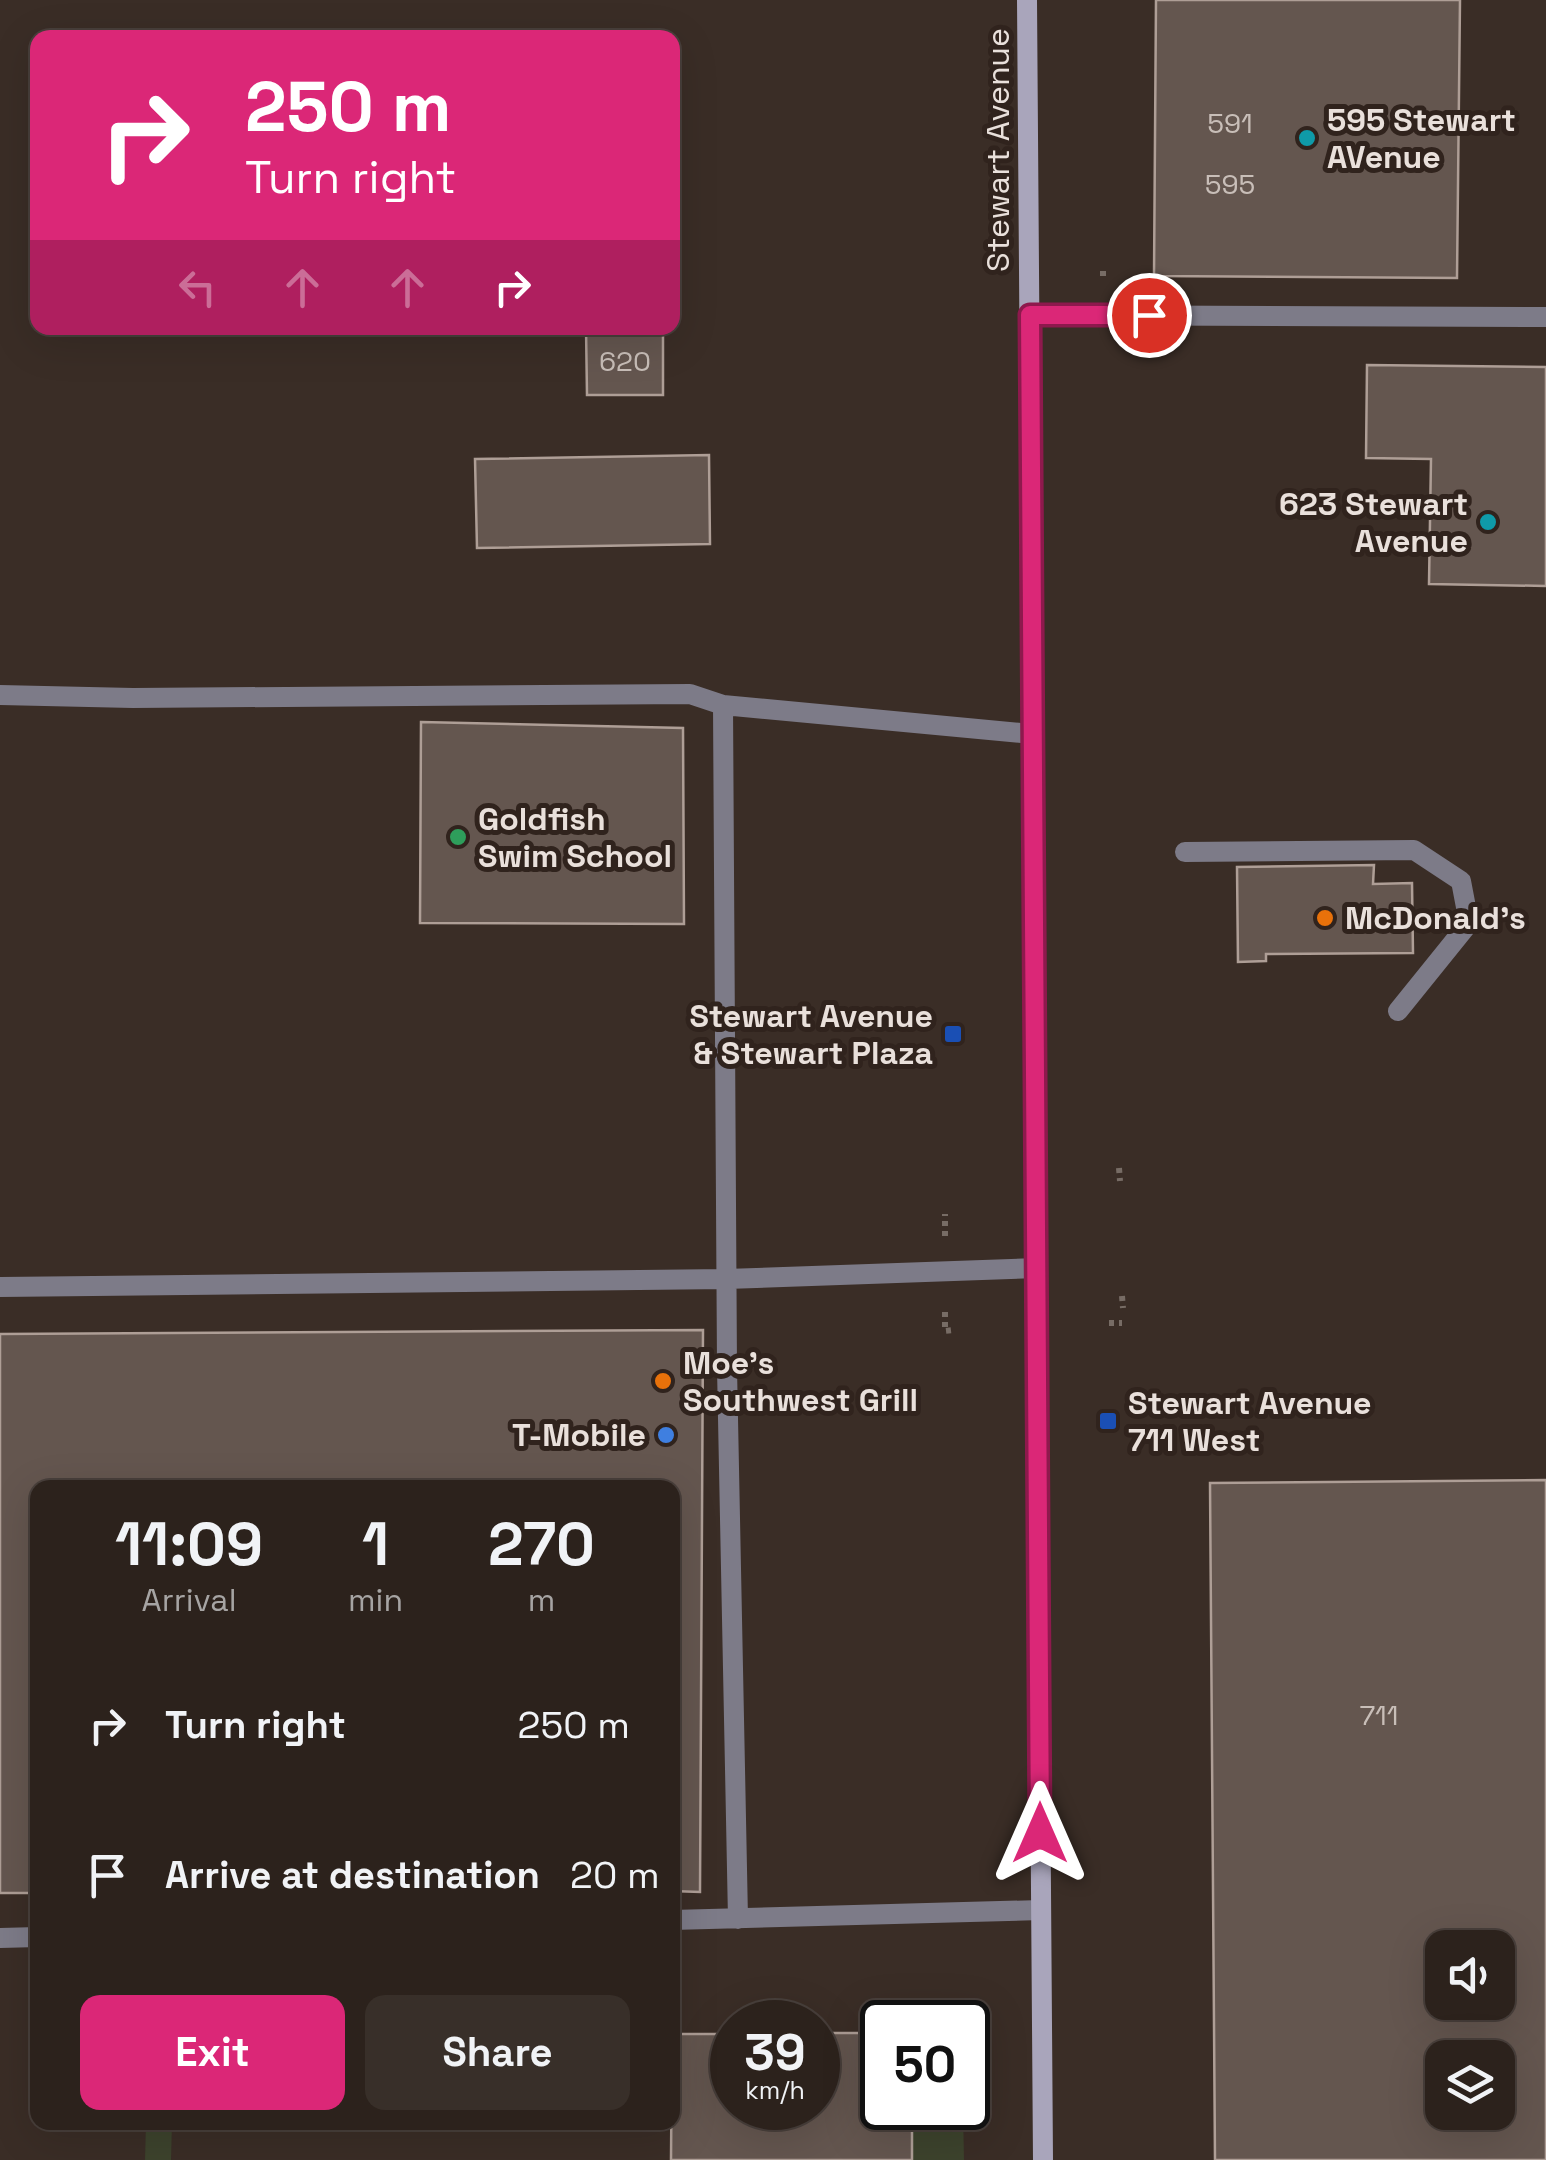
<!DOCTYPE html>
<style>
body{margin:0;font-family:"Space Grotesk",sans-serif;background:#382f29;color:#f1f3f6;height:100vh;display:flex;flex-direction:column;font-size:38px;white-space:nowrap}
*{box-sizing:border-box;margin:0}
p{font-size:32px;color:#a6a4a3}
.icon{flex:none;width:55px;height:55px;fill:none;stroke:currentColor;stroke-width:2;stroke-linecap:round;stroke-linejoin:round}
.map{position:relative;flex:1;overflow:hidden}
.drawer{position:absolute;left:30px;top:1480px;width:650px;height:650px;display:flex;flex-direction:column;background:#2c221c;border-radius:20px;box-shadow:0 10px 40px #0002,0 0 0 2px #483f3b}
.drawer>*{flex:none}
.hud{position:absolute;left:30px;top:30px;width:650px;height:305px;border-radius:20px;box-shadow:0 10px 40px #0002,0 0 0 2px #483f3b;background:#db2777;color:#fff;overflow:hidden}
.controls{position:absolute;left:1425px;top:1930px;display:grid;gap:20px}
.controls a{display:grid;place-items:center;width:90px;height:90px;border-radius:20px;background:#2c221c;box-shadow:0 10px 40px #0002,0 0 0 2px #483f3b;font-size:50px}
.speed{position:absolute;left:710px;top:2000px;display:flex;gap:20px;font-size:50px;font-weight:700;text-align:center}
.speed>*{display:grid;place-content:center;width:130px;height:130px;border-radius:50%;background:#2c221c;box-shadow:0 10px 40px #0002,0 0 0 2px #483f3b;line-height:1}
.speed small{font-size:25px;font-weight:400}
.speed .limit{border:5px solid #111;border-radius:15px;background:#fff;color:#111}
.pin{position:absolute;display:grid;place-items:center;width:85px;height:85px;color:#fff;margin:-42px;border:5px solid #fff;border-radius:50%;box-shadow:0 2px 10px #0007}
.me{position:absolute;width:110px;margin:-55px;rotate:0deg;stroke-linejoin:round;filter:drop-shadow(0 0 8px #0008)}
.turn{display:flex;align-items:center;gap:35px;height:210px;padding:0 50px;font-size:45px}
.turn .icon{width:130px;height:130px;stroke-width:2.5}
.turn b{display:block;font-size:70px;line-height:85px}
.lanes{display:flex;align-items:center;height:95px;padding:0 50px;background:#0003;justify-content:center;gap:50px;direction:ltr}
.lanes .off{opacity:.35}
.eta{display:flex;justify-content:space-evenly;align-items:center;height:170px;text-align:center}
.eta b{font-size:60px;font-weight:600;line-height:70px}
.cta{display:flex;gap:20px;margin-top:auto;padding:20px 50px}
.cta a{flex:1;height:115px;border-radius:20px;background:#db2777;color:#fff;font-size:40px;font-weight:600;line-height:115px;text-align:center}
.cta a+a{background:#382f29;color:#f1f3f6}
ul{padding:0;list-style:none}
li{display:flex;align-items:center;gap:30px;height:150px;padding:0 50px}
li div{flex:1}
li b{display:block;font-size:38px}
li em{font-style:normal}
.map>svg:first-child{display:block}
.green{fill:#3d432d}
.building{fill:#64564f;stroke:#ae9e96;stroke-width:2.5;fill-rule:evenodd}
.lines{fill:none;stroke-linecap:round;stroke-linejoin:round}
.path{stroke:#776c65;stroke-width:6;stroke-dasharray:5 5;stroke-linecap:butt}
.service{stroke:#7d7b88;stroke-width:20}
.secondary{stroke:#a9a5bb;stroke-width:20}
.route-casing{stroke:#8e194d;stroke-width:25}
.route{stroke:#db2777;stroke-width:18}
.culture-dot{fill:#0f9aa8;stroke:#30231d;stroke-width:4}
.leisure-dot{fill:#2e9e5b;stroke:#30231d;stroke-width:4}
.food-dot{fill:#e8710a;stroke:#30231d;stroke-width:4}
.transit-dot{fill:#1a4fb4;stroke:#30231d;stroke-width:4}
.shop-dot{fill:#3f7fe0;stroke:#30231d;stroke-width:4}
.labels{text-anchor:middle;stroke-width:10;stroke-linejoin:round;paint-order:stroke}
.number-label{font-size:28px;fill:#c8beb8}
.poi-label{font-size:32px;font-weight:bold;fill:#e9e0db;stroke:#30231d;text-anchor:start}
.street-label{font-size:32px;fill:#e9e0db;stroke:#30231d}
</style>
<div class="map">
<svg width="1546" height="2160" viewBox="0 0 1546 2160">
<rect width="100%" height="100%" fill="#3a2d26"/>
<path class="green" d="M912,2108H963L964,2160H912Z
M146,2123H172L171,2160H145Z"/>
<path class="building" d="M1156,0H1460L1457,278L1154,276Z
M586,328H663V395H587Z
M1367,365L1546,367V586L1429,584L1431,459L1366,458Z
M709,455L710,544L477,548L475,459Z
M421,722L683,728L684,924L420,923Z
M1374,865L1373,884L1412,883L1413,953L1266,954V961L1238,962L1237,867Z
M703,1330L700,1892L672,1891V1488H38V1893H0V1334Z
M1546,1480V2160H1215L1210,1483ZM1442,1948H1498V2002H1442ZM1442,2058H1498V2112H1442Z
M818,2033H882V2108H912V2160H671L672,2034H732V2108H818Z"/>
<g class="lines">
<path class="path" d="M1103,271V278
M1119,1168L1120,1181
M945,1236V1214
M1122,1296L1123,1308
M945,1312V1331L954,1330
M1109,1323H1122"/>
<path class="service" d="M1030,315L1546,317
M0,695L133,698L690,694L723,705L1032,734
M723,705L727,1368L738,1919
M1185,852L1414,850L1461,881L1469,923L1398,1011
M0,1287L726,1279L1037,1268
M672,1920L1041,1910
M0,1938L38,1937"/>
<path class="secondary" d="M1027,0L1043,2160"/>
</g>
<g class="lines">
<g class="route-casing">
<path id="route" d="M1040,1833L1030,315H1149"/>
</g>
<use href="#route" class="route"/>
</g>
<g class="culture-dot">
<circle cx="1307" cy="138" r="10"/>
<circle cx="1488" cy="522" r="10"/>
</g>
<circle class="leisure-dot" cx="458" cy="837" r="10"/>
<g class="food-dot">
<circle cx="1325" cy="918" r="10"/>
<circle cx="663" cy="1381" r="10"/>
</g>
<g class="transit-dot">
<rect x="943" y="1024" width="20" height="20" rx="5"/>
<rect x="1098" y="1411" width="20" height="20" rx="5"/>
</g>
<circle class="shop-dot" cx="666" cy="1435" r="10"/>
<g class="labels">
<g class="number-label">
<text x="1230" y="133">591</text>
<text x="1230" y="194">595</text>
<text x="625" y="371">620</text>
<text x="1379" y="1725">711</text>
</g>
<g class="poi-label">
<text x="1327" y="131">595 Stewart<tspan x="1327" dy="37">AVenue</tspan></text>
<text x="1468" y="515" text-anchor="end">623 Stewart<tspan x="1468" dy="37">Avenue</tspan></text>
<text x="478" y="830">Goldfish<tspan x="478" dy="37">Swim School</tspan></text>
<text x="1345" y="929">McDonald's</text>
<text x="933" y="1027" text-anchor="end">Stewart Avenue<tspan x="933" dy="37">&amp; Stewart Plaza</tspan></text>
<text x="683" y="1374">Moe's<tspan x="683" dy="37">Southwest Grill</tspan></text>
<text x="1128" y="1414">Stewart Avenue<tspan x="1128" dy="37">711 West</tspan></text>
<text x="646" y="1446" text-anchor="end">T-Mobile</text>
</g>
<g class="street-label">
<text transform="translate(998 150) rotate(-90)" y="11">Stewart Avenue</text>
</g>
</g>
</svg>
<div class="controls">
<a><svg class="icon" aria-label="sound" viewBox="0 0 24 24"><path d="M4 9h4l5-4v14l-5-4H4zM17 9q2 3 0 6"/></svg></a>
<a><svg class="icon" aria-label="layers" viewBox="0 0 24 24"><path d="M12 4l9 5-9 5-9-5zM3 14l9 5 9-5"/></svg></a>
</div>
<div class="speed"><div>39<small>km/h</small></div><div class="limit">50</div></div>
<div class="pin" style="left:1149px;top:315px;background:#d93025"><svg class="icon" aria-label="arrive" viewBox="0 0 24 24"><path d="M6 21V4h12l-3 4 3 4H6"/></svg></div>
<svg class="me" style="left:1040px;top:1833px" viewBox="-20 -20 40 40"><path d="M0-17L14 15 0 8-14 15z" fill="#db2777" stroke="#fff" stroke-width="4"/></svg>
<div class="hud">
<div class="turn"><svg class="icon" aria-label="right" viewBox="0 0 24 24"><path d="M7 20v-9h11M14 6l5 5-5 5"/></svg><div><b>250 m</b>Turn right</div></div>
<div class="lanes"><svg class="icon off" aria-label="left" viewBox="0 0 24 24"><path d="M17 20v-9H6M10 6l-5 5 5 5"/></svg><svg class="icon off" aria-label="ahead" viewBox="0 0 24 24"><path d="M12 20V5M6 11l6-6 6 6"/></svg><svg class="icon off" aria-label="ahead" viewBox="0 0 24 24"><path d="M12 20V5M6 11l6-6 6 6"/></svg><svg class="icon" aria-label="right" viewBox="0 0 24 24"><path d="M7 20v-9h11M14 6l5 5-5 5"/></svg></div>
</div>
<section class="drawer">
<div class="eta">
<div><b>11:09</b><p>Arrival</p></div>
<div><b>1</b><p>min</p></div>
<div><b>270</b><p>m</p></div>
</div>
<ul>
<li><svg class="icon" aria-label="right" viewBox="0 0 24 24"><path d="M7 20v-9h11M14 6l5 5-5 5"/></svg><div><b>Turn right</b></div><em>250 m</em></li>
<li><svg class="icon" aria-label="arrive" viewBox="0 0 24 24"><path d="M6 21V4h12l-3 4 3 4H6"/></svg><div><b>Arrive at destination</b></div><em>20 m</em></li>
</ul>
<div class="cta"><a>Exit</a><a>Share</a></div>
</section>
</div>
